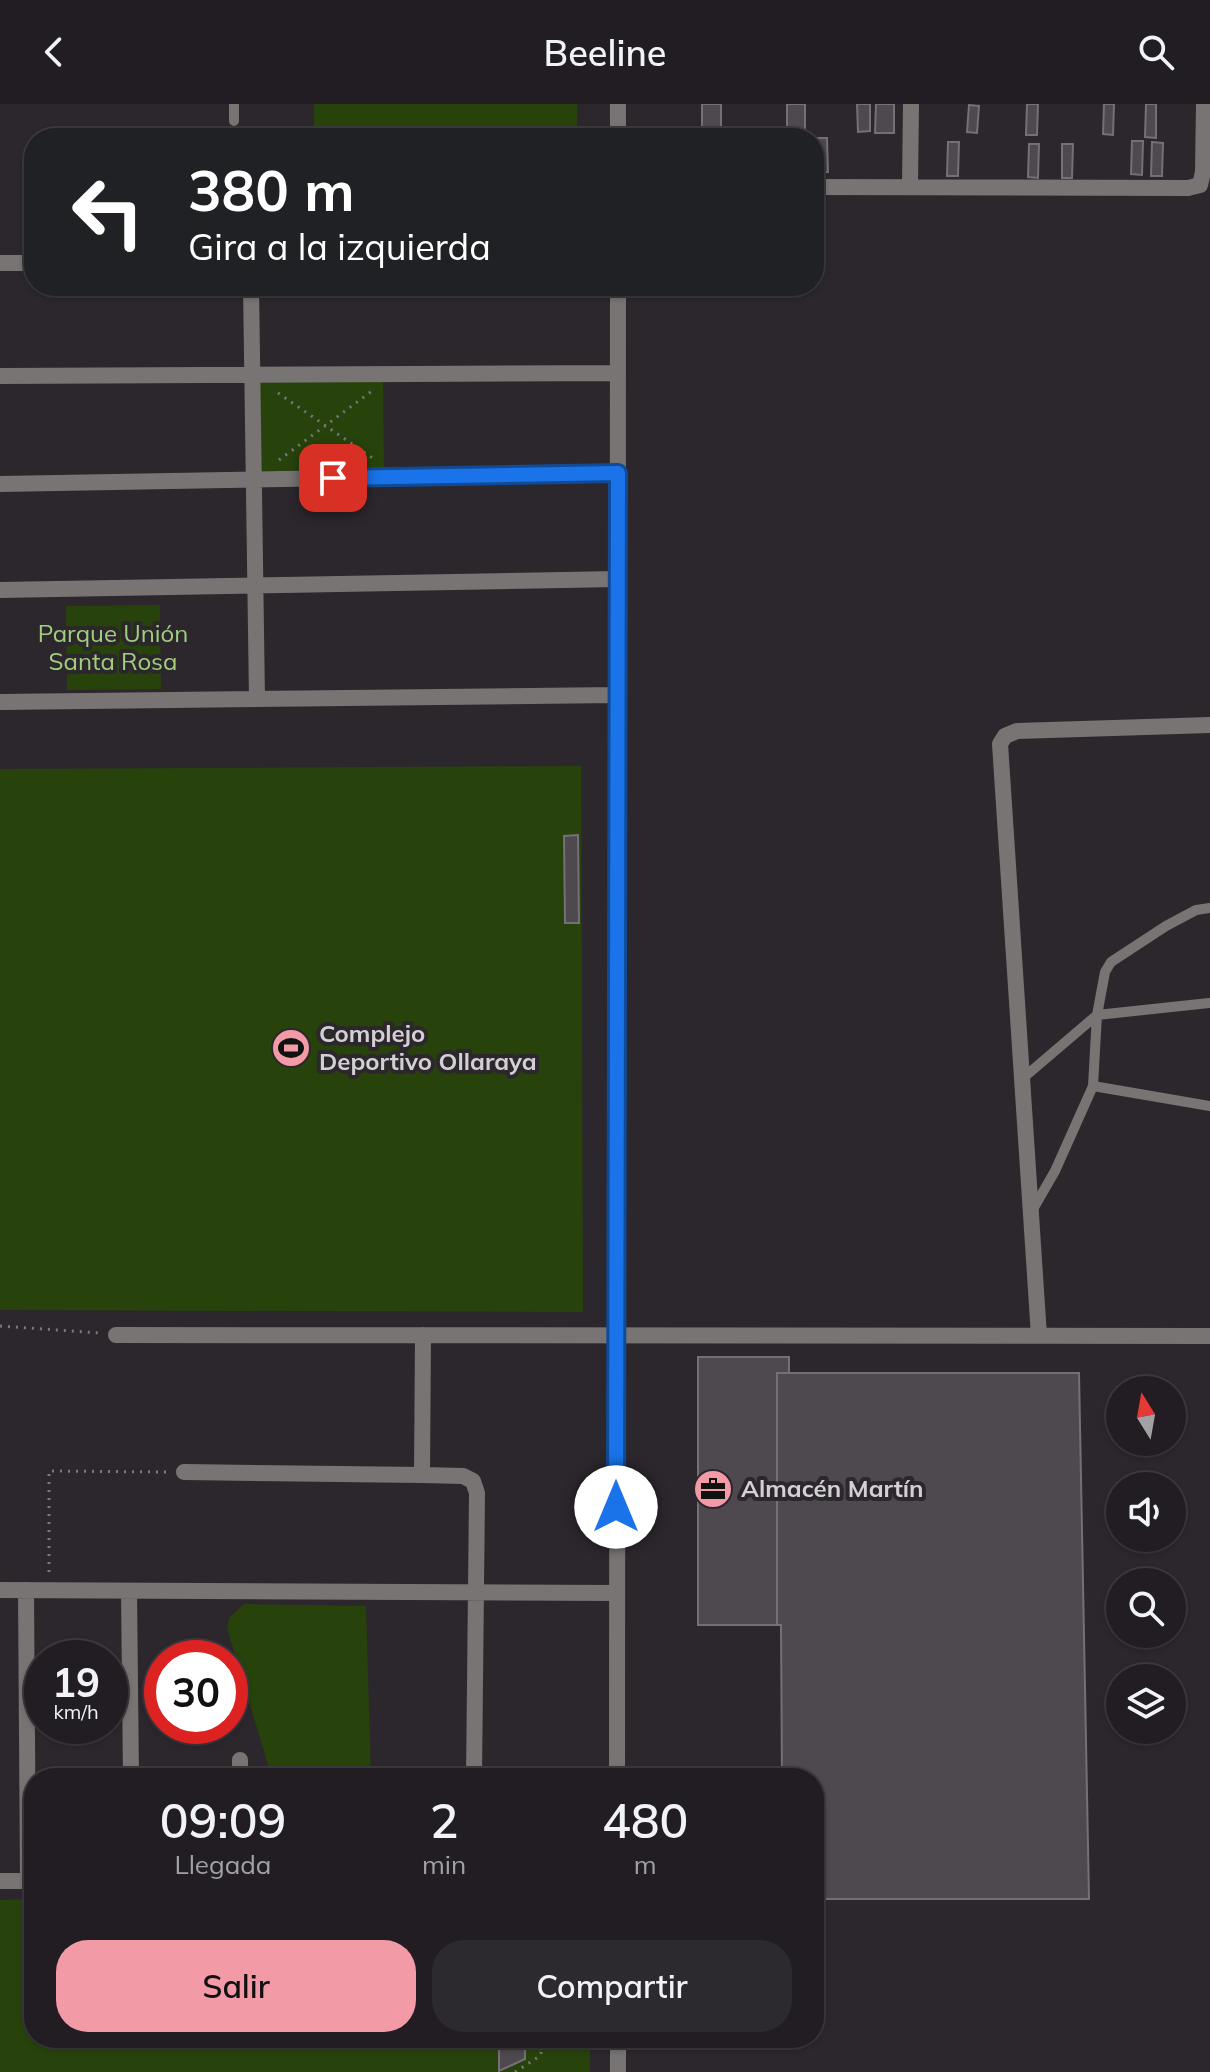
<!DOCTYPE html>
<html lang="es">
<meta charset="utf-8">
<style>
body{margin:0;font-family:Mulish,sans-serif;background:#2d2a2f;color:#f1f3f6;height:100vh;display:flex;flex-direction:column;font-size:30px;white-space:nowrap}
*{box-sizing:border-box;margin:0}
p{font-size:26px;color:#a2a2a5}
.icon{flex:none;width:44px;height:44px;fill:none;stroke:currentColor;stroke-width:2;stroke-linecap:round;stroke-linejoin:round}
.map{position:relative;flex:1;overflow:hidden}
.side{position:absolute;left:24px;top:1664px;width:800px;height:280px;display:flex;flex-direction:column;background:#211d22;border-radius:32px;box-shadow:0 2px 6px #0004,0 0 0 2px #3e3b40}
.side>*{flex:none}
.banner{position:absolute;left:24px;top:24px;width:800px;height:168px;border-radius:32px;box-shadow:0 2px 6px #0004,0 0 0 2px #3e3b40;background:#202124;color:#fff;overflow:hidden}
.needle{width:52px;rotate:349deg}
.buttons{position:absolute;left:1106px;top:1272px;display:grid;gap:16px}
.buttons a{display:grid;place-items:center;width:80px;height:80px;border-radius:50%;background:#211d22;box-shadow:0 2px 6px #0004,0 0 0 2px #3e3b40;font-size:40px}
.speed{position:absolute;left:24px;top:1536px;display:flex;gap:16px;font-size:40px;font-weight:700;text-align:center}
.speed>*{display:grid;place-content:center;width:104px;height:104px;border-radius:50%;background:#211d22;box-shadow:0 2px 6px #0004,0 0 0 2px #3e3b40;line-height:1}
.speed small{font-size:20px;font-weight:400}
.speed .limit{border:12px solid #d22;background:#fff;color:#111}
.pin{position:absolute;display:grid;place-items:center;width:68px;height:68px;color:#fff;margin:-34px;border-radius:16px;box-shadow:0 4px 12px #0006}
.me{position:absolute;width:88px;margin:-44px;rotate:0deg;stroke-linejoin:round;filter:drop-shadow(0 0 6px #0008)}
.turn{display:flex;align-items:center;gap:28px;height:168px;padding:0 32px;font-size:36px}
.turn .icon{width:104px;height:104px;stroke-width:2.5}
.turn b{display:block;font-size:56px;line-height:68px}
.eta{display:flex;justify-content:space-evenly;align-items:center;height:136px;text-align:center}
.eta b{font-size:48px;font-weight:600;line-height:56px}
.primary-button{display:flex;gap:16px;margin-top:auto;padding:16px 32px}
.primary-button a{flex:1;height:92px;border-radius:32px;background:#f39aa7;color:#111;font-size:32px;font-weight:600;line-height:92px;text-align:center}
.primary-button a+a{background:#2d2a2f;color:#f1f3f6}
header{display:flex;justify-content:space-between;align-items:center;height:104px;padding:0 32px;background:#211d22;font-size:36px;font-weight:600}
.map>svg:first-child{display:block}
.green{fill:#27430b}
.building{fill:#4e494f;stroke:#756f76;stroke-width:2}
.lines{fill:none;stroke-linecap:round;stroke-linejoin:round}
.path{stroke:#7b777c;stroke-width:3;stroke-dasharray:2 6;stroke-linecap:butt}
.service{stroke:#787474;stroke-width:10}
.minor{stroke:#787474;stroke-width:16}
.route-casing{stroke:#114b97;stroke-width:20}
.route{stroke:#1a73e8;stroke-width:14}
.labels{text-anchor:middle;stroke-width:8;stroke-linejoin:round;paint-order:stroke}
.park-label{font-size:24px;fill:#a1cf7e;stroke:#2c272d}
.poi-label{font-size:24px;font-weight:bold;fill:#d3d0d4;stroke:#2c272d;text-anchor:start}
</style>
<header><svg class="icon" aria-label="back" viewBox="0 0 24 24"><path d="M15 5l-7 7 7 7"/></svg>Beeline<svg class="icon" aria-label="search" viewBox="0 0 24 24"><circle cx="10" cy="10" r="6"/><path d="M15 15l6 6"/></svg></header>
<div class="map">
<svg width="1210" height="1968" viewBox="0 0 1210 1968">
<rect width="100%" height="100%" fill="#2c272d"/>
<path class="green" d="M314,0H577V34H314Z
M383,275L384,366L260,367L259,277Z
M160,501L161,585L67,586L66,502Z
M581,662L583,1208L0,1206V665Z
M244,1500L366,1502L371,1674H272L227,1524L229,1514Z
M34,1795V1934H590V1968H0V1796Z"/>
<path class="building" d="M702,0H721V29H702Z
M787,0H805V29H787Z
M857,0H870V27L858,28Z
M876,0H894V29H875Z
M1027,0H1038L1037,31H1026Z
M1104,0H1114L1113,31L1103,30Z
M1146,0H1156V34L1145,33Z
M969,1L979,2L977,29L967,28Z
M814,34H827L828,68H814Z
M1132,37H1143L1142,71L1131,70Z
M948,38H959L958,72H947Z
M1152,38L1163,39L1162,72H1151Z
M1029,40H1039L1038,74L1028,73Z
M1062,40H1073L1072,74H1062Z
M578,731L579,819H565L564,732Z
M698,1253H789V1269H777V1521H698Z
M777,1269H1079L1089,1795H814V1674H782L781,1521H777Z
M499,1934H525V1955L499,1967Z"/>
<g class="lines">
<path class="path" d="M278,289L374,355
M279,356L372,287
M0,1222L100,1229
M49,1468V1367L169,1368
M515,1968L540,1952L546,1934"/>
<path class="service" d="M234,0V17
M1022,975L1097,911L1209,899
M1093,982L1210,1002
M1032,1107L1055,1067L1093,982L1097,911L1105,868L1111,858L1166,822L1196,806L1210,804"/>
<path class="minor" d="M618,0V34
M910,82L911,0
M814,83L1188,84L1200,81L1203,68L1204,0
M0,159H34
M251,182L257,595
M0,272L618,269
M0,380L618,369
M0,486L618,475
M0,598L617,591
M116,1231L1210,1232
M1039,1232L1000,640L1005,632L1017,627L1210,621
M184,1368L422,1371L463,1372L473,1377L477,1389L474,1674
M422,1371L423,1231
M0,1486L617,1489
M26,1486L28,1777
M129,1487L131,1674
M240,1674V1656
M617,1674L618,182
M0,1777H34
M618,1934V1968"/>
</g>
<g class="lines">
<g class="route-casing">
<path id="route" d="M333,374L618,369L616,1403"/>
</g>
<use href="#route" class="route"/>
</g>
<defs>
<g id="stadium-disc" transform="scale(2)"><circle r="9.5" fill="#f39aa7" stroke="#2c272d"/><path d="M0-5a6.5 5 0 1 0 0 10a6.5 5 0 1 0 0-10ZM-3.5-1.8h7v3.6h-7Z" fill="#111"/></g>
<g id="office-disc" transform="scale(2)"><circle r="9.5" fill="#f39aa7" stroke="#2c272d"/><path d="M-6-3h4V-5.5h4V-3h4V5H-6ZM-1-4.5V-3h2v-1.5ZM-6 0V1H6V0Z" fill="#111"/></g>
</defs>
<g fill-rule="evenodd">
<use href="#stadium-disc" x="291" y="944"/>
<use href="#office-disc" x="713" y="1385"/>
</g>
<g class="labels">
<g class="park-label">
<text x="113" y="538">Parque Unión<tspan x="113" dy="28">Santa Rosa</tspan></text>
</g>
<g class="poi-label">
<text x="319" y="938">Complejo<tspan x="319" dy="28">Deportivo Ollaraya</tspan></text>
<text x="741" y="1393">Almacén Martín</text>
</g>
</g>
</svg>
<div class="buttons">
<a><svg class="needle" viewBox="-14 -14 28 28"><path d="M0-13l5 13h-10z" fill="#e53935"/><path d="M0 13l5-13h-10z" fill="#a2a2a5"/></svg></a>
<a><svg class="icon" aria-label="sound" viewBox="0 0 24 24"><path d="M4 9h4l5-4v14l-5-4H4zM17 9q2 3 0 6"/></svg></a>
<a><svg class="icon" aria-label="search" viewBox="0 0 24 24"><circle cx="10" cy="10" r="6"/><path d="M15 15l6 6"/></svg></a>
<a><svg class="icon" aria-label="layers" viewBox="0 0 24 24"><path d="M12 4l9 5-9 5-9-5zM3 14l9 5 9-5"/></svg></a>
</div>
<div class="speed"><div>19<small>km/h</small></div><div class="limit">30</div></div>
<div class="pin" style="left:333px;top:374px;background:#d93025"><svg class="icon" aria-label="arrive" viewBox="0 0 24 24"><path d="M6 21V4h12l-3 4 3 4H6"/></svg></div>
<svg class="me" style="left:616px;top:1403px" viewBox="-20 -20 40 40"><circle r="19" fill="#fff"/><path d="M0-13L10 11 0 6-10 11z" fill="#1a73e8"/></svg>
<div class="banner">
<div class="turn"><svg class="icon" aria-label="left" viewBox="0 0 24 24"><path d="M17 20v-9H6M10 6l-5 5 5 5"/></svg><div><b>380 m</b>Gira a la izquierda</div></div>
</div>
<section class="side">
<div class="eta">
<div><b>09:09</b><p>Llegada</p></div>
<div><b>2</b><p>min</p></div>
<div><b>480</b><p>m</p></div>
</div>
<div class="primary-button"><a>Salir</a><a>Compartir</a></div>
</section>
</div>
